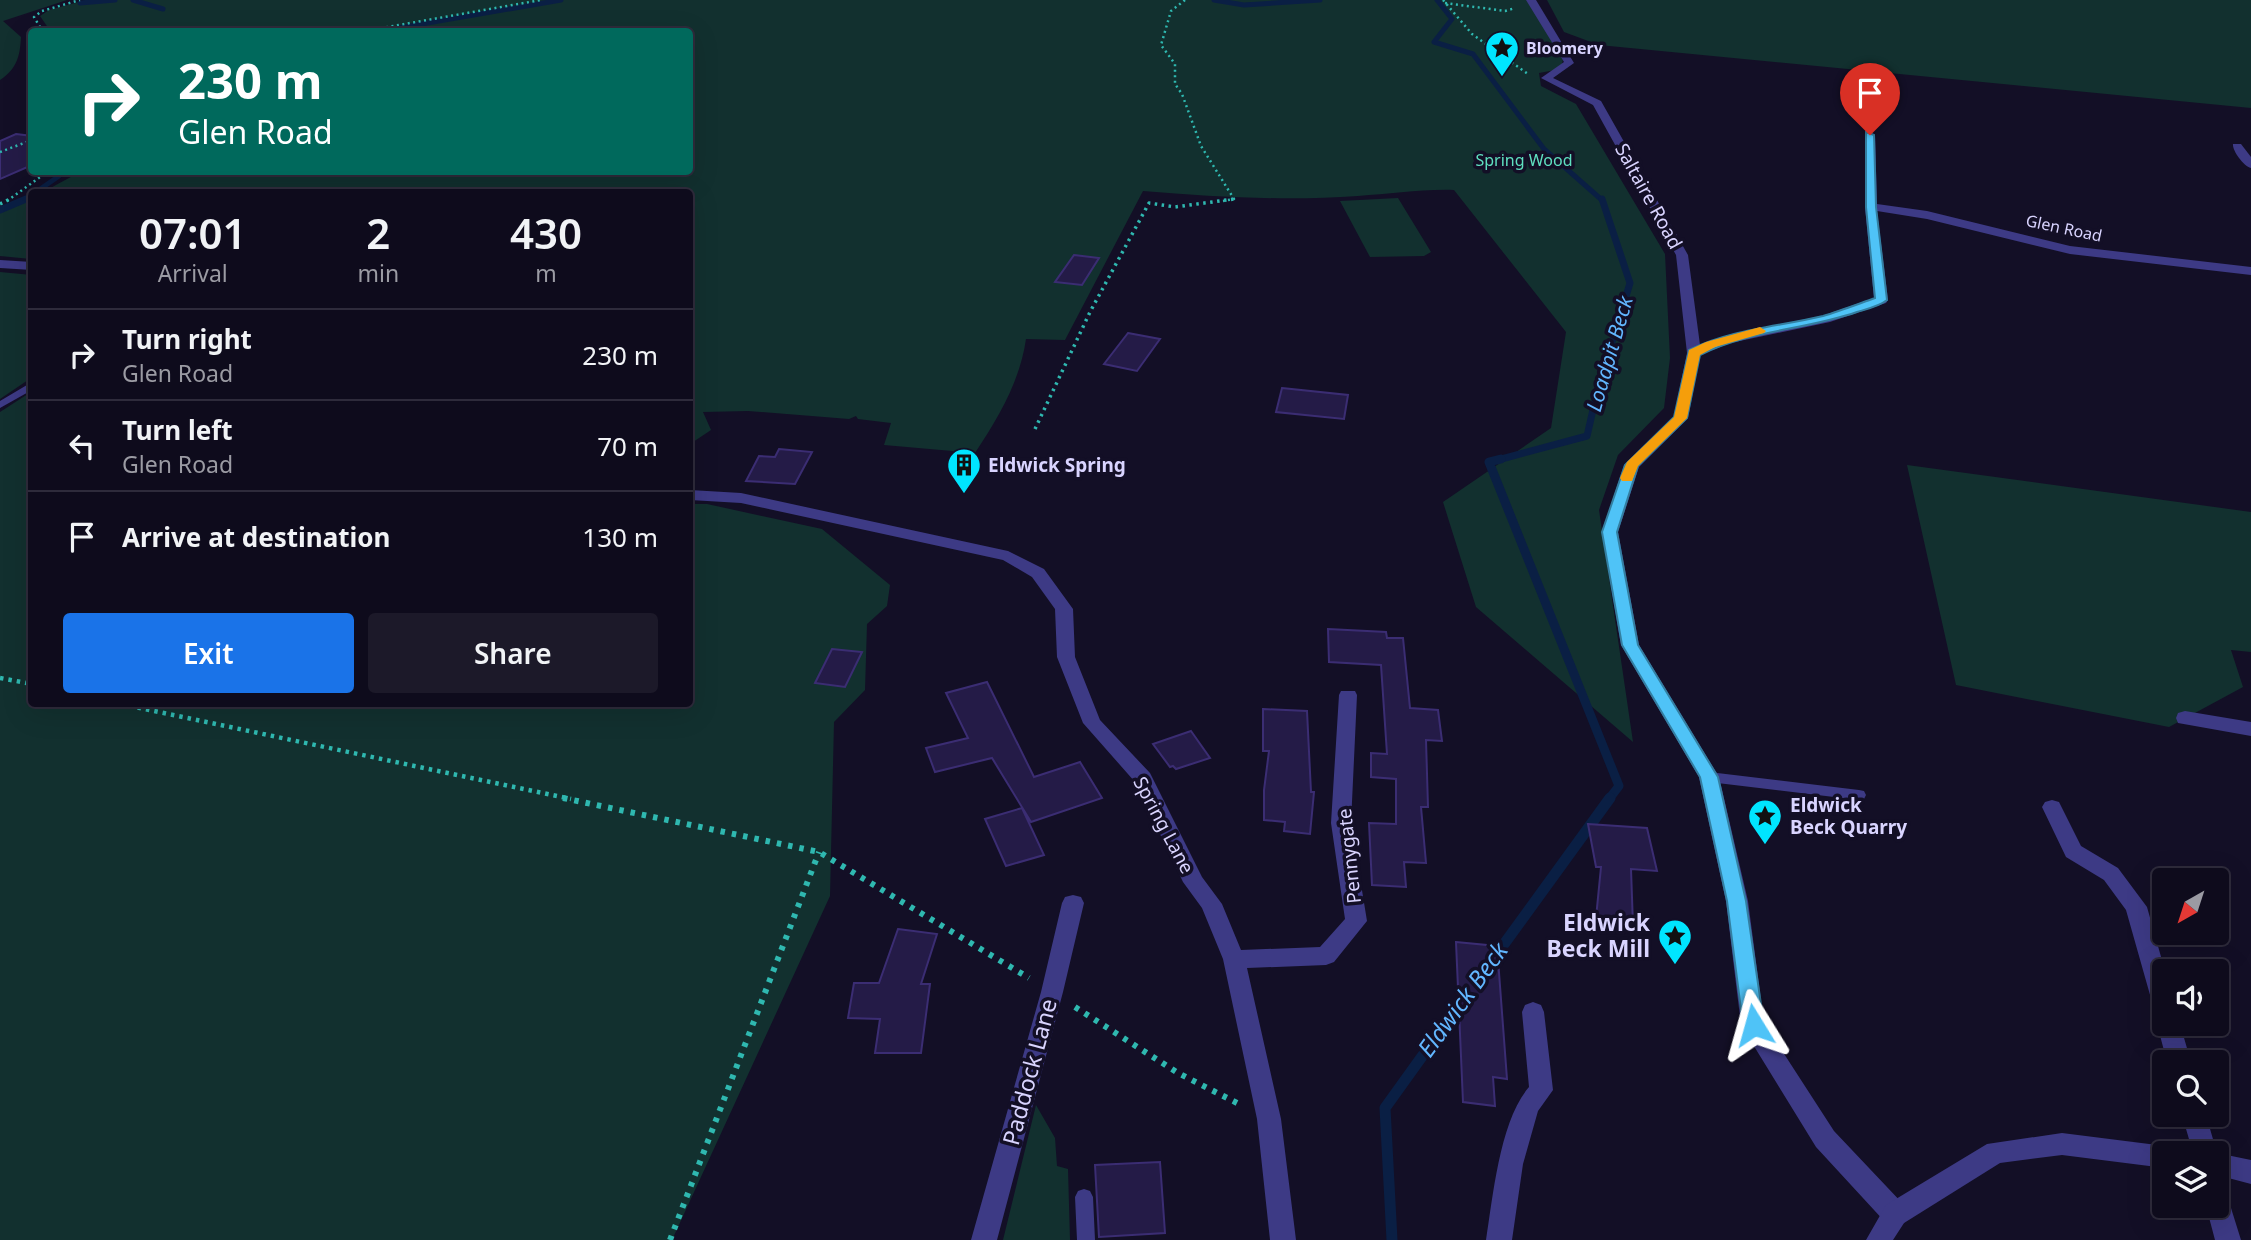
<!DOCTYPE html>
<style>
body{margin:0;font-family:"Noto Sans",sans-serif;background:#1c1929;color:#f1f3f6;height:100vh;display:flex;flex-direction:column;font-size:26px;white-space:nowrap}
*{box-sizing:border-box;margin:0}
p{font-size:23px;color:#9b9ba3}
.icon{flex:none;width:38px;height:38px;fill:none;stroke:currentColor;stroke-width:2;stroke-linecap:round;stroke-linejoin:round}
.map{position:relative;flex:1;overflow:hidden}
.side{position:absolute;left:28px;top:189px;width:665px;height:518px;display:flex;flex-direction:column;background:#0e0b1c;border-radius:7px;box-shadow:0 7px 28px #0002,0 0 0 2px #2e2b3b}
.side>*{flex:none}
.hud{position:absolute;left:28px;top:28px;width:665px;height:147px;border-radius:7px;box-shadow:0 7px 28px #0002,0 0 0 2px #2e2b3b;background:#00695c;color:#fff;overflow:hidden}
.needle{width:46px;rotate:219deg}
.buttons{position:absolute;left:2152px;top:868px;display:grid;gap:14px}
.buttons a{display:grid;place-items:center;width:77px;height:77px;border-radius:7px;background:#0e0b1c;box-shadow:0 7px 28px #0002,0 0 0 2px #2e2b3b;font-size:35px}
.pin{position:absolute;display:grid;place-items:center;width:60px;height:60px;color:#fff;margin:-72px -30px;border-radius:50% 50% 50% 0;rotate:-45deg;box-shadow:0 0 7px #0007}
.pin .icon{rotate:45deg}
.me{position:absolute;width:77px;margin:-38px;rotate:352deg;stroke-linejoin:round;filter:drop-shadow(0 0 5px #0008)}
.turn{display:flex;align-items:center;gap:24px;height:147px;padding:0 35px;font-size:32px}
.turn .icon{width:91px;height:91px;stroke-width:2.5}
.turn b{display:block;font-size:49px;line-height:60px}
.eta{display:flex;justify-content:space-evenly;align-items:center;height:119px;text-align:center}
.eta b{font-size:42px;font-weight:600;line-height:49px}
.action{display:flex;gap:14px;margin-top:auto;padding:14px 35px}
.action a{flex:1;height:80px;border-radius:7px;background:#1a73e8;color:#fff;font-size:28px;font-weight:600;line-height:80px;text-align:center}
.action a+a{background:#1c1929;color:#f1f3f6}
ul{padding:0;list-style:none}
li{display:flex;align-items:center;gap:21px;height:91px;padding:0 35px;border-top:2px solid #2e2b3b}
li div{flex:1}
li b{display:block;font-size:26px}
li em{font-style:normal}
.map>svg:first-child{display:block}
.green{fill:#12302f}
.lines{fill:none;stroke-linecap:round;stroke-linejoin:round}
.stream-far3{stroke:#0a1f44;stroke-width:5}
.stream-far2{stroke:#0a1f44;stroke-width:7}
.stream-far1{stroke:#0a1f44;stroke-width:9}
.stream{stroke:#0a1f44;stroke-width:11}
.building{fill:#241b47;stroke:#3b2d73;stroke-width:2}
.path-far3{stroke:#2fb8b0;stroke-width:2.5;stroke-dasharray:2 3.5;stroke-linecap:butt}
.path-far2{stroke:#2fb8b0;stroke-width:3.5;stroke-dasharray:2.5 4.5;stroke-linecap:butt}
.path-far1{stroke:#2fb8b0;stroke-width:4.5;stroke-dasharray:3.5 5;stroke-linecap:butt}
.path{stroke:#2fb8b0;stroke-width:6;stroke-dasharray:4.5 7;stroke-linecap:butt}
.service{fill:#3d3a85;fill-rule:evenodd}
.minor{fill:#3d3a85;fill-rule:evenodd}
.tertiary{fill:#3d3a85;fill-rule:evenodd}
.route{fill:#4fc3f7;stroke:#337fa1;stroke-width:2}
.slow{fill:#f59e0b}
.labels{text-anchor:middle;stroke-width:7;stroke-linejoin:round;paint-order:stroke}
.far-poi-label{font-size:16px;font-weight:bold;fill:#d9d4ff;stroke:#130f26;text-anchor:start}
.far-park-label{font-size:16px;fill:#5fe0c0;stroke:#130f26}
.far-street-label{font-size:16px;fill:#d9d4ff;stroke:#130f26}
.street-label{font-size:19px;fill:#d9d4ff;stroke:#130f26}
.poi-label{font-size:19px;font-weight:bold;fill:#d9d4ff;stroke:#130f26;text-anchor:start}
.water-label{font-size:21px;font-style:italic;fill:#62b6ff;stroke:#130f26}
.near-poi-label{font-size:23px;font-weight:bold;fill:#d9d4ff;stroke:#130f26;text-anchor:end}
.near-street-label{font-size:23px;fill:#d9d4ff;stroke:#130f26}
.near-water-label{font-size:24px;font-style:italic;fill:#62b6ff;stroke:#130f26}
</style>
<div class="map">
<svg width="2251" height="1240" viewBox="0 0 2251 1240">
<rect width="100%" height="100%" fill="#130f26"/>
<path class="green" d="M0,0H67L3,21L21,37C20,56 17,69 0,80Z
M86,0H1527L1563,59L1561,69L1539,73L1541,86L1576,104L1665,254L1670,358L1664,408L1618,455L1599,510L1633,742L1476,607L1443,502L1551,428L1566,332L1454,190C1421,189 1390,194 1358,196C1286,201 1215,197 1143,191L1065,340L1026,339C1020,381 999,417 975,453L884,445L891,423L858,419L856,416L849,419L748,411L703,412L711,430L690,444V192H43L80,172H690V32H51L40,16L49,10Z
M1547,0H2251V108L1599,45L1564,32Z
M31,197V259L0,256V211Z
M1398,198L1431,252L1424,256L1370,257L1340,201Z
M0,272L32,275L31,378L0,399Z
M31,392L32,704H690V504H707L822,529L890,585L887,606L867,624L865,690L834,722L830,896L672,1240H0V412Z
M1907,465L2251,512V652L2231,650L2243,687L2169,727L1956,685Z
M1036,1105L1055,1138L1057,1166L1068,1169L1070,1240H1003Z"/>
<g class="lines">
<path class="stream-far3" d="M133,0L163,9
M1214,0L1244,5L1320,0
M1437,0L1452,19L1434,42L1473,54L1544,149L1603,201
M80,3L115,0
M284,30L298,32
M375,32L561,0
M36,192L59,176L58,172
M22,201L32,196"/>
<path class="stream-far2" d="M0,210L26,199
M1494,461L1587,436L1598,388L1630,283L1602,199"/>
<path class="stream-far1" d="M1501,459L1489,462L1619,786L1609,799"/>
<path class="stream" d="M1491,962L1610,798
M1392,1240L1385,1108L1464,998"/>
</g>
<path class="building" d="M16,134L32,136V165L0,179V141Z
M1074,255L1099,258L1082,285L1055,282Z
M1128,333L1160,339L1137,371L1104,364Z
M1282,388L1348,395L1344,419L1276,412Z
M779,449L812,452L795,484L746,481L759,456L775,457Z
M1328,629L1386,632L1387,638H1403L1410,708L1438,710L1442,741L1426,740L1428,807H1421L1426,863L1404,862L1406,887L1372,885L1369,823L1396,824V779L1371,777V753L1387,754L1381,665L1329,662Z
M832,649L862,652L845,687L815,683Z
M987,682L1034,777L1080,762L1102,798L1031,822L992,758L935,772L926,748L968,738L946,693Z
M1263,709L1307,711L1311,792H1314L1310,834L1284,831L1285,822L1264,820V790L1269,751H1263Z
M1191,731L1210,758L1176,769L1173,766L1170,767L1153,744Z
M1022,808L1044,855L1006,866L985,819Z
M1588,824L1647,828L1657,871L1631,869L1633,926L1596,918L1601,867H1596Z
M898,929L937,934L921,984H930L921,1053H875L880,1019L848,1018L854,983H879Z
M1456,942L1497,946L1507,1079L1493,1077L1495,1106L1463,1102Z
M1160,1162L1165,1233L1099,1237L1095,1165Z"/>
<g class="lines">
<path class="path-far3" d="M1185,0L1171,11L1161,45L1175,64V84L1182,94L1201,146L1234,199L1223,201
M1443,0L1472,34L1528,74
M1445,3L1505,11L1515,8
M43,32L34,17L42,11L80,0
M359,32L541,0
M32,70L29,74L32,80
M0,152L32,140
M7,201L47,172"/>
<path class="path-far2" d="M0,204L10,199
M1035,429L1090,312L1149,203L1175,207L1234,199"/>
<path class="path-far1" d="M0,678L32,684
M121,704L571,799"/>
<path class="path" d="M563,798L819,852L1029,978
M1075,1007L1178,1073L1239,1104
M670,1240L819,852"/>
<path class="service" d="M32,382V390L0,408V401Z
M1709,772L1859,790L1864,791L1866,795L1864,799L1859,800L1709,782L1704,781L1702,777L1704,773Z
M1084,1189L1090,1191L1093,1197L1095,1240H1077L1075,1197L1078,1191Z"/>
<path class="minor" d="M1526,0H1536L1574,63L1553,78L1601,101L1688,255L1700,345L1742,332L1822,316L1874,298L1865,207V135L1870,132L1875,135L1877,204L1927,211L2070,246L2251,267V275L2070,254L1927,219L1877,211L1888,300L1886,303L1830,322L1730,343L1700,355L1688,418L1639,467L1618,532L1639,645L1719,777L1748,901L1764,1023L1834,1131L1904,1205L1908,1214L1904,1223L1895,1226L1886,1223L1816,1147L1741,1025L1726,901L1699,777L1621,645L1602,532L1624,465L1674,417L1687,353L1676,255L1593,105L1541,78L1564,62Z
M2233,144H2241L2251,157V168C2243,166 2232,150 2233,144Z
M0,260L32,262V270L0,268Z
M690,490L741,493L1008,551L1044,569L1073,609L1075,657L1100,720L1150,773L1202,877L1222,904L1241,950L1320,947L1345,919L1331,823L1339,695L1341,691H1355L1357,695L1351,823L1367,921L1334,962L1326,965L1247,968L1281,1119L1296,1240H1270L1257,1119L1223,959L1202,908L1183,882L1135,782L1083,723L1057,657L1055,609L1032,577L1003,560L741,503L690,500Z
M2185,711L2251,722V736L2178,723L2176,718L2178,713Z
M2052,800L2059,802L2081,846L2118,868L2147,907L2165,971V1024H2180L2191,1062H2167L2157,1024L2161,1017L2154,1009L2126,910L2104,880L2066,857L2042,807L2045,802Z
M1073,895L1081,897L1084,903L1063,992L997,1240H971L1041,992L1062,903L1065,897Z
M1533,1002L1541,1005L1544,1012L1553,1090L1538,1111L1523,1164L1512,1240H1486C1493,1196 1500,1120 1529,1087L1522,1012L1525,1005Z
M2182,1115H2206L2217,1153H2193Z
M2217,1188L2226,1192L2241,1240H2215L2206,1206H2217Z"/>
<path class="tertiary" d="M2062,1133L2165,1146L2174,1149L2176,1153H2165V1168L2062,1155L2000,1163L1904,1223L1893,1240H1866L1886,1205L1987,1144Z
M2215,1153H2217L2251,1160V1184L2217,1175Z"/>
</g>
<path class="route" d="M1866,132L1874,135L1876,207L1887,300C1880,306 1867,309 1857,312C1806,330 1749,330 1700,355L1687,418L1638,466L1617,532L1638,645L1718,777L1746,901L1764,1025L1761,1031L1754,1034L1746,1031L1743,1025L1727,901L1700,777L1622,645L1602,532L1625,465L1674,417L1689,350C1732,329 1777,327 1823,316C1840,311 1858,304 1875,298L1866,207Z"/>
<path class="slow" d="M1760,327L1766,331L1764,333L1715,347L1700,355L1687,418L1638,466L1632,481H1622L1620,478L1627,462L1674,417L1689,350L1706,342Z"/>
<defs>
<g id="sight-pin" transform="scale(1.75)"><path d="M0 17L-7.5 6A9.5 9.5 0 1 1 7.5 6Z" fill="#00e5ff" stroke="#130f26"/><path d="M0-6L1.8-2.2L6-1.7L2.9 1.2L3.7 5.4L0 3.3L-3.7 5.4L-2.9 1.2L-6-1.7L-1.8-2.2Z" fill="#111"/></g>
<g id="building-pin" transform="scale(1.75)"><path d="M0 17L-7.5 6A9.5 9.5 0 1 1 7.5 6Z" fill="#00e5ff" stroke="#130f26"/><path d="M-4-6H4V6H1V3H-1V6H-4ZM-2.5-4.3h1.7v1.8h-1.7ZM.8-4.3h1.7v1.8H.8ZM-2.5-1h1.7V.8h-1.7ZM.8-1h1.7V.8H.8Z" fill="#111"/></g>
</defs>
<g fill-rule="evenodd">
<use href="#sight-pin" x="1502" y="48"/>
<use href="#building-pin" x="964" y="465"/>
<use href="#sight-pin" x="1765" y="816"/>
<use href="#sight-pin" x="1675" y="936"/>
</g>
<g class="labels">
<g class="far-poi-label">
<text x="1526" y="54">Bloomery</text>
</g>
<g class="far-park-label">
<text x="1524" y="166">Spring Wood</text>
</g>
<g class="far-street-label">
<text transform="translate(2064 228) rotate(12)" y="6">Glen Road</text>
</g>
<g class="street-label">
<text transform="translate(1649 196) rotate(61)" y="7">Saltaire Road</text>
<text transform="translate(1164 825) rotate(62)" y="7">Spring Lane</text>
<text transform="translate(1349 856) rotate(-96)" y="7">Pennygate</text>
</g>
<g class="poi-label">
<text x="988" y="472">Eldwick Spring</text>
<text x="1790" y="812">Eldwick<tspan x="1790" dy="22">Beck Quarry</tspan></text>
</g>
<g class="water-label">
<text transform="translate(1610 354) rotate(-74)" y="7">Loadpit Beck</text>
</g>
<g class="near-poi-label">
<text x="1650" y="931">Eldwick<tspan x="1650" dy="26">Beck Mill</tspan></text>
</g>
<g class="near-street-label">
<text transform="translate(1030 1072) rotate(-75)" y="8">Paddock Lane</text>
</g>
<g class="near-water-label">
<text transform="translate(1463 1000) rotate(-54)" y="8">Eldwick Beck</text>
</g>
</g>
</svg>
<div class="buttons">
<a><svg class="needle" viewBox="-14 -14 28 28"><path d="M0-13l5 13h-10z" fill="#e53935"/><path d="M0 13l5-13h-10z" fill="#9b9ba3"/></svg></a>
<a><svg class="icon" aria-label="sound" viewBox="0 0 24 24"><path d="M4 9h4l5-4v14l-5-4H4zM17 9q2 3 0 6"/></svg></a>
<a><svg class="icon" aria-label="search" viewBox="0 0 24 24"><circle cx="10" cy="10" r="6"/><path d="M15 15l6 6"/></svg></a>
<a><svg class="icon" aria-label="layers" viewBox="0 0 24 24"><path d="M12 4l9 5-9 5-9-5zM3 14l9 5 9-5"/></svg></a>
</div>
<div class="pin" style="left:1870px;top:135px;background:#d93025"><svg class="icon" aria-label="arrive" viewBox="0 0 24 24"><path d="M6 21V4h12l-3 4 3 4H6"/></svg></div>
<svg class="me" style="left:1754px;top:1025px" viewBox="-20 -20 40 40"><path d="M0-17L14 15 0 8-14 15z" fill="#4fc3f7" stroke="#fff" stroke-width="4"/></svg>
<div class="hud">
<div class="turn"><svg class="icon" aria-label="right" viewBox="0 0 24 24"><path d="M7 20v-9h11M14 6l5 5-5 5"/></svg><div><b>230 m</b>Glen Road</div></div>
</div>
<section class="side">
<div class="eta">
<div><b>07:01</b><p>Arrival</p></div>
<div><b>2</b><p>min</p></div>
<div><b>430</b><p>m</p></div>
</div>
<ul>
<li><svg class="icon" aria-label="right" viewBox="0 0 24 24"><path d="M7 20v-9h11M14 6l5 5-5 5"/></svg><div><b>Turn right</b><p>Glen Road</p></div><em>230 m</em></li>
<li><svg class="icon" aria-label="left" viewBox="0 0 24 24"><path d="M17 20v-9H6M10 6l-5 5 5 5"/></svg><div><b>Turn left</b><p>Glen Road</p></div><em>70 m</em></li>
<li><svg class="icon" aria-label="arrive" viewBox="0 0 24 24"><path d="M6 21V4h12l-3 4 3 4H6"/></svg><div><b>Arrive at destination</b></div><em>130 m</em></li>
</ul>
<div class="action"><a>Exit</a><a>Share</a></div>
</section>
</div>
